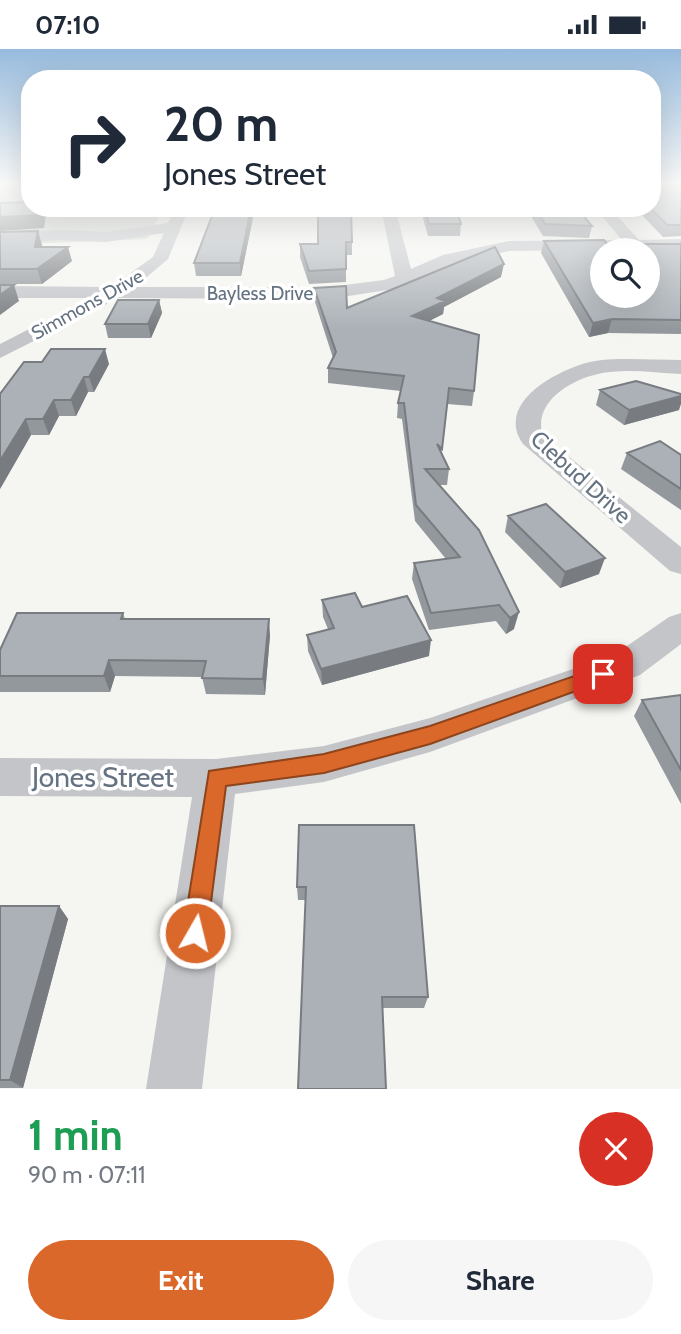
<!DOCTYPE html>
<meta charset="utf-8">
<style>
body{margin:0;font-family:Cabin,sans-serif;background:#f6f6f7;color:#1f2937;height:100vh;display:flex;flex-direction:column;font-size:26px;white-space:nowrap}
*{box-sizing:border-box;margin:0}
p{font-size:23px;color:#747a83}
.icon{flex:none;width:38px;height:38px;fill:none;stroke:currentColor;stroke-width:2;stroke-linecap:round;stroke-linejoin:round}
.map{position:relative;height:1040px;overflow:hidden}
.drawer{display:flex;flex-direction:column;background:#fff;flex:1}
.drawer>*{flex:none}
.hud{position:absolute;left:21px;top:21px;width:640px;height:147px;border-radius:28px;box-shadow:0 7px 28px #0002;background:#fff;color:#1f2937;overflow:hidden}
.buttons{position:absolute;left:590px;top:189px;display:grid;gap:14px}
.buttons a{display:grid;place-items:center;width:70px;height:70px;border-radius:50%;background:#fff;box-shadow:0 7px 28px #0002;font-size:35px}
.pin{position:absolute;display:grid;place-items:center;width:60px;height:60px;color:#fff;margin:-30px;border-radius:14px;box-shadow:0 4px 10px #0006}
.me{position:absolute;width:77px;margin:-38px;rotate:8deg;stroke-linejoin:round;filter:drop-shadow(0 0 5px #0008)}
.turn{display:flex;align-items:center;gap:24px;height:147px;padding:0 28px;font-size:32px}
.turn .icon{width:91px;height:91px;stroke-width:2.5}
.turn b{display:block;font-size:49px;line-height:60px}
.round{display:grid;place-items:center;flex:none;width:74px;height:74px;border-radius:37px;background:#f6f6f7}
.overview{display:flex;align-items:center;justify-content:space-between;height:119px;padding:0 28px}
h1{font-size:42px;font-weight:700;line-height:52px;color:#1e9e55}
.button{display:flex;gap:14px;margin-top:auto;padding:14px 28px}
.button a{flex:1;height:80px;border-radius:42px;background:#db682b;color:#fff;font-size:28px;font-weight:700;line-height:80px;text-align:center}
.button a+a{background:#f6f6f7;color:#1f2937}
.status{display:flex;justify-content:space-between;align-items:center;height:49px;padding:0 35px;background:#fff;direction:ltr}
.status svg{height:19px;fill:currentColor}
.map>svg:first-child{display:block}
.green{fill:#d5dcd3}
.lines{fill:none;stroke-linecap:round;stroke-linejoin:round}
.minor{fill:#c3c5c9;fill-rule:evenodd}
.wall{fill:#93989d}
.shaded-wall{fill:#787c80}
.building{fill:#abb1b7;stroke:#787c80;stroke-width:2;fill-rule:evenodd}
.route{fill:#db682b;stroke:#8e441c;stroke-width:2}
.labels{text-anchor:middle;stroke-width:7;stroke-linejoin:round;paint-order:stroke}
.far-street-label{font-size:19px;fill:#657281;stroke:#fff}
.street-label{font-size:23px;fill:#657281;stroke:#fff}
.near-street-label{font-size:28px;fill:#657281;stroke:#fff}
</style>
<div class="status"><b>07:10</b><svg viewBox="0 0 49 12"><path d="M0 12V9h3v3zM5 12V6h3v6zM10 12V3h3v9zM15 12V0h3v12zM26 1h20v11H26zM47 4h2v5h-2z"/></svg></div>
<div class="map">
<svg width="681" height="1040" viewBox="0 0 681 1040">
<rect width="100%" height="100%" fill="#f5f5f1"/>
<path class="green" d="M0,134H30V159H163L147,190L0,196Z"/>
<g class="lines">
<path class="minor" d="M175,159H189L168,210L135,238H329L384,231L395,227L381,159H395L411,220L443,206L509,192L622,191L595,159H610L639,191L681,190V200L509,202L454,214L394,240L329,250L119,249L0,309V295L90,249H0V237L111,238L153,208L164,184L106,193L58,191L0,195V185L58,181L106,183L168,174Z
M630,310L681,311V325C655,324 624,319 598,325C570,331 532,354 543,387L681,498V525L670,522L523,395C495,355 554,323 586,314C600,310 615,310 630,310Z
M681,564V595L640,626L430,703L324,733L235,745L202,1040H146L192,748L0,747V709L216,710L324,697L430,669L614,606L669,568Z"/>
</g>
<path class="wall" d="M681,134V187L663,188L635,159H653Z
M215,159H255L241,227H196L194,214Z
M420,159H456L461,175L460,187H428Z
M526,159H577L592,177L589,189L543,187Z
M0,183L42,196V198L72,212L42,235H0Z
M681,191V285L608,284L589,288L541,204L544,192L607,195H680Z
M352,193V206H346V233L309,235L300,208V195Z
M501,228L444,258L443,265L429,272L474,342L472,357L447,355L441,405L449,420L447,436H439L479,481L514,580L506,585L496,572L429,581L412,530L414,514L446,510L415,472L402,370L397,369L398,354L401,342L328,334V319L333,309L315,253L314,239L347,259Z
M159,251L162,264L151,289H108L105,275Z
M42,313L109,315L94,343H88L76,367H59L49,386H31L0,440Z
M600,341L679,361L624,376L596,356Z
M627,404L681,406V461L621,420Z
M508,467L599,525L560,539L505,483Z
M322,551L362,558L429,607L322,636L308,602L307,586L328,580L323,568Z
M123,564L125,570L270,586L265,646L206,645L202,628L115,627L110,643H0V601Z
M681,646V755L634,667L642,651Z
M299,776L428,948L424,959H383L305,851H298L297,838Z
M0,857H59L68,870L23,1039H0Z"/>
<path class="shaded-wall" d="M42,159H45L46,166L44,179L0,182V168Z
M251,159H255L241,227L240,214Z
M38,182L42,196L39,212L35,198Z
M68,198L72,212L42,235L37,220Z
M504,215L501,228L444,258L443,265L411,281L412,267L437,249Z
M14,236L19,252L0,266V246Z
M159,251L162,264L151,289L148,275Z
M612,270L608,284L589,288L593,274Z
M105,300L109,315L94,343L89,328Z
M84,328L88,343L76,367L71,351Z
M681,347V355L679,361L624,376L629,361Z
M54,351L59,367L49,386L43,370Z
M26,370L31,386L0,440V412Z
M605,509L599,525L560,539L565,523Z
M519,563L514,580L506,585L510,569Z
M269,570L270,586L265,646L263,630Z
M431,591L429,607L322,636L321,620Z
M109,611L115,627L110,643L104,627Z
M59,857L68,870L23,1039L10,1031Z"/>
<path class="building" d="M653,134H681V176H667L650,159H653Z
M30,153V159H42L41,166L0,168V154Z
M215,159H251L240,214H194Z
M318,159H351L352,193H346V220L309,222L300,195H318Z
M424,159H456L461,175H429Z
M535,159H577L592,177L545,175Z
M38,182L35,198H68L37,220H0V183Z
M604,191L607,195H681V271L612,270L593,274L544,192ZM602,201H648V247H602Z
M495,198L504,215L437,249L445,252L412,267L479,286L474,342L449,339L442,400L437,395L449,420H425L479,481L519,563L510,569L499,556L431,564L414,514L460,508L416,456L404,354H398L404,327L328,319L336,303L314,239L346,237L347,259Z
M0,236H14L0,246Z
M118,251H159L148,275H105Z
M51,300H105L89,328H84L71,351H54L43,370H26L0,412V345L24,313H42Z
M636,332L681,345V347L629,361L600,341Z
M660,392L681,406V440L627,404Z
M546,455L605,509L565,523L508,467Z
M355,544L362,558L407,547L431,591L321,620L307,586L334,579L322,551Z
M17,564H123L121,570H269L263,630L202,629L206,612L109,611L104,627H0V601Z
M681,646V721L642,651Z
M299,776H414L428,948H382L386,1040H298L306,838H297Z
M0,857H59L10,1031H0Z"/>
<linearGradient id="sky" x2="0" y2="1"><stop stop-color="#97bbdd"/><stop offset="0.48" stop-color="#fafaf9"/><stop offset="1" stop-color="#fafaf9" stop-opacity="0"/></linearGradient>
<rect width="681" height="280" fill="url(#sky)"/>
<path class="route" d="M603,617L609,620L612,625L609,630L430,695L324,724L226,737L207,884L204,893L195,897L186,893L183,884L209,722L324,705L430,677Z"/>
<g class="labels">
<g class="far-street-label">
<text x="260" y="251">Bayless Drive</text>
<text transform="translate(87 255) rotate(-29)" y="7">Simmons Drive</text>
</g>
<g class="street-label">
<text transform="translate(581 428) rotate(42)" y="8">Clebud Drive</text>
</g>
<g class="near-street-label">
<text x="103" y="738">Jones Street</text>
</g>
</g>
</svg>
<div class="buttons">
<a><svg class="icon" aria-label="search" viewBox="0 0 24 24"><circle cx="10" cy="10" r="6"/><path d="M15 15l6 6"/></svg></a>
</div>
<div class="pin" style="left:603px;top:625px;background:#d93025"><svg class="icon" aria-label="arrive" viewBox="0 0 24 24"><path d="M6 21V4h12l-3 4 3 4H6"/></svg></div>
<svg class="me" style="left:195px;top:884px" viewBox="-20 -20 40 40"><circle r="17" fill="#db682b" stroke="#fff" stroke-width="3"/><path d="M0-11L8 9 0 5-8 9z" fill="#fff"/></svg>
<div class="hud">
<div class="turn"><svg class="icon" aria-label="right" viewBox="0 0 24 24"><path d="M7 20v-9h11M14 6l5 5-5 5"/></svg><div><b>20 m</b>Jones Street</div></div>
</div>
</div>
<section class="drawer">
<div class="overview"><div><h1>1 min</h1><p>90 m · 07:11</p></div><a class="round" style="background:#d93025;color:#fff"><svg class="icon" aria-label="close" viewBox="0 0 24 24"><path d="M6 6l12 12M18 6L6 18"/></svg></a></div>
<div class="button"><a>Exit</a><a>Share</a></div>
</section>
